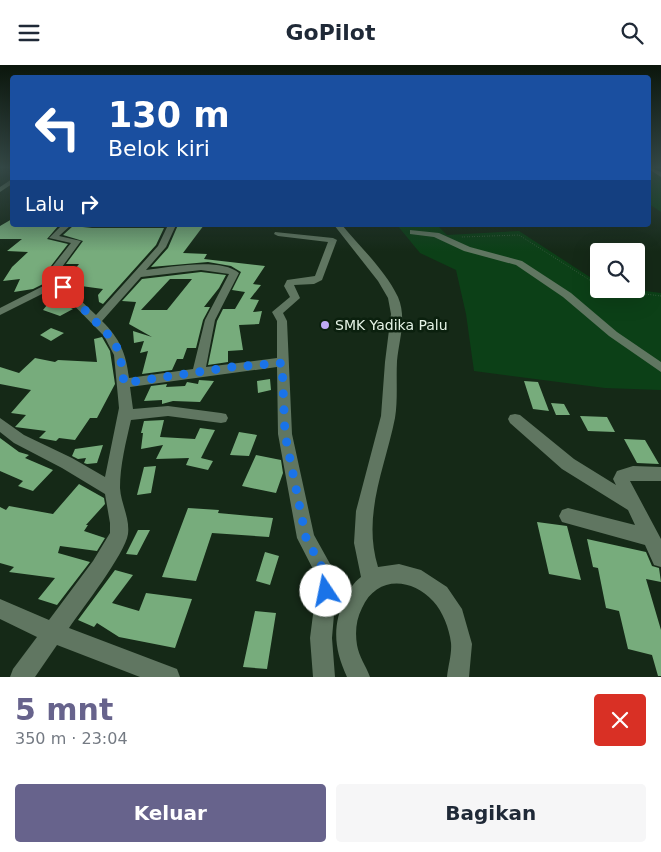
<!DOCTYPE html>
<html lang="id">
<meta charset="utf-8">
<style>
body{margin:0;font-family:"DejaVu Sans",sans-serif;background:#f6f6f7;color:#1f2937;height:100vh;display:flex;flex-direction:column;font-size:19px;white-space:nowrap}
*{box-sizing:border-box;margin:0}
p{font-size:16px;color:#747a83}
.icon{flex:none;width:28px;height:28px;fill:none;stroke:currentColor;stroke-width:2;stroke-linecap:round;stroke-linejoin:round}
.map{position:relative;height:612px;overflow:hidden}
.panel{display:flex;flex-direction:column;background:#fff;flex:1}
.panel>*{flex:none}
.hud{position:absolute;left:10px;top:10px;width:641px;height:152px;border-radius:5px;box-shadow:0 5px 20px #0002;background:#1a4fa0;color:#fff;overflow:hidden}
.buttons{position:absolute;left:590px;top:178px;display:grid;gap:10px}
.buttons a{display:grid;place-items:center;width:55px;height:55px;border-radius:5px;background:#fff;box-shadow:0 5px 20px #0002;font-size:25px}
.pin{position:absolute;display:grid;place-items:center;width:42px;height:42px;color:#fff;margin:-21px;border-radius:10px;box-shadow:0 2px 8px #0006}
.me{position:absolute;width:55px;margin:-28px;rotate:349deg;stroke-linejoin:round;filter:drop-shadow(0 0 4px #0008)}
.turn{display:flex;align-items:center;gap:18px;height:105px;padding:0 15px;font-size:22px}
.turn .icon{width:65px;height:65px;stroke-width:2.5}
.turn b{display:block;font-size:35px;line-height:42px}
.then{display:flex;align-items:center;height:48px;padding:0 15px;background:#0003;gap:10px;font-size:19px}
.round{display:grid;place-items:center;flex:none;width:52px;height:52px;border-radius:5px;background:#f6f6f7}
.summary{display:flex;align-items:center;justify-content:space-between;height:85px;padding:0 15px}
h1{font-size:30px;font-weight:700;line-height:38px;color:#67638c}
.action{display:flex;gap:10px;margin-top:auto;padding:10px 15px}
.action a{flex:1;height:58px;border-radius:5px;background:#67638c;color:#fff;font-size:20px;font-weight:700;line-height:58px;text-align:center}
.action a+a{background:#f6f6f7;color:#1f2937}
header{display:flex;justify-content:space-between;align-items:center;height:65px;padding:0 15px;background:#fff;font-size:22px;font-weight:700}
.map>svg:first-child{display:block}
.green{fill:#0c4017}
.building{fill:#77ac7c;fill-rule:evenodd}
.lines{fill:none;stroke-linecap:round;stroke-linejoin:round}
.path{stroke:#5a6c5c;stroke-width:1;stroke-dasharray:0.5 2;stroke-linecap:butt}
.minor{fill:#607661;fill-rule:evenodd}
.route{stroke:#1a73e8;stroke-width:9;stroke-dasharray:0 16.2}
.poi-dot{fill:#bea9f4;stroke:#0b200e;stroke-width:2}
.labels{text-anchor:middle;stroke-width:5;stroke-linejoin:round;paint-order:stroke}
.poi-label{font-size:14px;fill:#e5f3e6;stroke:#0b200e;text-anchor:start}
</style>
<header><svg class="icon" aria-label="menu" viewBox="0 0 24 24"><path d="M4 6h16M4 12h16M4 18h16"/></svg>GoPilot<svg class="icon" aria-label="search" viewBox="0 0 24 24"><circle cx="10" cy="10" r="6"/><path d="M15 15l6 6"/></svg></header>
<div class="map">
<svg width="661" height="612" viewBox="0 0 661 612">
<rect width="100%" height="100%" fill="#152917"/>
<path class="green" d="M649,102H661V147L649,139Z
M397,160H437L447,170L519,166L599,218V224H630L661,228V325L605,323L474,306L466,249L456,205L420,188Z"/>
<path class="building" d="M12,154V161L59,160L47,174L68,179L51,201L45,218L33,224L14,227L20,214L3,216L12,202L28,187L7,186L22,174H0V161Z
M178,160H204L183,188L207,189L204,194L265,201L253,219L261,220L250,234L259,235L253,247L262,246L259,259L239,260L243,285L228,286V297L208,300L217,256L223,244H235L245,227L232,225L241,207L231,201L208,197L151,202L168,183Z
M73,161L92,163H164L156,180L103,239L99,237L98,230L103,224L81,221L67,215L79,199H66L83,176L63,170Z
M201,207L226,210L219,223L204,242H210L203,255L196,283H187L183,294H177L172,305L142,309L148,286L140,288L144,276L134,278L133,266L152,272L129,259L136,237L122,236L142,214ZM170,214H192L167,245H141Z
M52,234L73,244L60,251L43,245Z
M51,263L64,268L51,276L40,270Z
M102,272L110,286L115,319L97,353H90L75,375L59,373L56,376L39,373L46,366L15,362L26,350L11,348L31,325L0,319V302L19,308L35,293L55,297L58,295L97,297L94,274Z
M270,314L271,325L258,328L257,316Z
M199,315L214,316L200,337L173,336L162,339V335L144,336L151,321L167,319L166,322L185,321L187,317L198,319Z
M524,316L538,317L549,346L533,344Z
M551,338L564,339L570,350H556Z
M580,351L607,352L615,367L588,366Z
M164,355L160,372L195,374L200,363L215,365L201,393L213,396L208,405L186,400L189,393L156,394L163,380L141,384L143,368H141L144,356Z
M239,367L257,370L249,391L230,390Z
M0,373L19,387L29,390L25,393L53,405L33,426L18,421L23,416L0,406Z
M624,374L645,375L659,399L637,398Z
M103,380L97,398L87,399L84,398L86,393L78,394L72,391L75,384Z
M256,390L281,395L283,408L276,428L242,421Z
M156,401L151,428L137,430L144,402Z
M79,419L104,433L105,439L86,460H88L84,466L105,473L97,486L60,481L58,488L90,497L57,540L38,534L55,513L9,507L14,502L0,498V442L6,445L9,441L53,449Z
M188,443L219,445L218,448L273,453L269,472L212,468L196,516L162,512Z
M537,457L567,461L581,515L549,509Z
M138,465H150L137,490L126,489Z
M587,474L646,487L652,501L659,503L661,517L646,514L661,565V611H658L652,590L628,584L619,546L606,543L598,503L593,502Z
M265,487L279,491L270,520L256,516Z
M115,505L133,510L112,538L139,546L146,528L192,534L175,583L119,572L97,558L94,562L78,555Z
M255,546L276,548L267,604L243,602Z"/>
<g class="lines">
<path class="path" d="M462,172L519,170L599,221
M606,224L661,231"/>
<path class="minor" d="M649,102L661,107V112L649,104Z
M12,114V119L0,127V122Z
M62,160H71L59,171L81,176L62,202L61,217L96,250L158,181L168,160H176L166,182L146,205C169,202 221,192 239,208L215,255L206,302L277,293V256L272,247L290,232L284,221L287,215L315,211L328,177L278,171L274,169L275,167L333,173L337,175L322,215L314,219L294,220L300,233L283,248L287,256L292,369L314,470L334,506L336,526L332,573L335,612H313L310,573L316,526L315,508L297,473L278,369L277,302L130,322L133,344L168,341L221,348L226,349L228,353L226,357L221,358L168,351L131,355C126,377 120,400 120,423C121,439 130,453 128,469C125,489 82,544 69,563L177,604L180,612H140L57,580L35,612H10L13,604L37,572L0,554V534L49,555L93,496L110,468V458L105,429L62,403L14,378L0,367V353L24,370L72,393L105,412L119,343L114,290L104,271L56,222L0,250V243L51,217L52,202L71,178L49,173ZM201,205L229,209L205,255L193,304L129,313C126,288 120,274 102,256L141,212Z
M334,160H342C361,183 385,205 398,232C407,253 399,275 397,296C396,315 398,334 395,353C385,403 362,450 378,502L399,499L421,505L447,522L462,544L472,579L469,612H447C448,601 452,589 451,578C449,563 443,547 433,536C411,512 376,511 362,543C356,555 355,567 357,580C359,592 366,601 370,612H347C334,584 332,561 345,533C350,524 353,518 361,512L354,478L356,446L381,351L385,297L391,249L388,233L378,216Z
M410,165L439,168L470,182L522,196L571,228L617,267L661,297V307L609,271L563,232L516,200L464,186L434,172L410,169Z
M515,349L520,350L574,394L616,420L613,414L617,406L633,401L661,402V416H630L661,474V502L654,500L645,480L562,457L559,451L562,445L568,443L635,460L628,445L562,404L510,358L508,354L510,350Z"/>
</g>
<linearGradient id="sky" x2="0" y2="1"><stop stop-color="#0c170d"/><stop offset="0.55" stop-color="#354947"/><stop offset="1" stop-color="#354947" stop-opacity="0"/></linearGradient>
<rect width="661" height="187" fill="url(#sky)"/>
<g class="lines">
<path class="route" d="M63,222L114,276L120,290L124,318L232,302L282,298L285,369L306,473L324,506L326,526"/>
</g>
<circle class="poi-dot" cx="325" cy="260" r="5"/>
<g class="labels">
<g class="poi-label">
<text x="335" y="265">SMK Yadika Palu</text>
</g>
</g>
</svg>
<div class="buttons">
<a><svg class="icon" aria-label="search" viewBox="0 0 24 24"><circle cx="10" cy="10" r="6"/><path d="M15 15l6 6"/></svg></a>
</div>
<div class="pin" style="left:63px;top:222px;background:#d93025"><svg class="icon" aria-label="arrive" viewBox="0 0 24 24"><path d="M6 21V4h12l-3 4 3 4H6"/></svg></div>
<svg class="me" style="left:326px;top:526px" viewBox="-20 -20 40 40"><circle r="19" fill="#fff"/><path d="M0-13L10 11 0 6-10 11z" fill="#1a73e8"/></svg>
<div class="hud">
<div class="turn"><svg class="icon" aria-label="left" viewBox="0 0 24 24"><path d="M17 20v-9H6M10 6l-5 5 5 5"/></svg><div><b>130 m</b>Belok kiri</div></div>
<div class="then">Lalu<svg class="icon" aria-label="right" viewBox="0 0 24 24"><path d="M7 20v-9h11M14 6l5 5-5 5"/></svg></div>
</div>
</div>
<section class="panel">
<div class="summary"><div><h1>5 mnt</h1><p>350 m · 23:04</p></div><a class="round" style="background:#d93025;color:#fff"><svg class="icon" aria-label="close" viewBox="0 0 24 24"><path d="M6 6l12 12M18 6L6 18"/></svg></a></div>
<div class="action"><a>Keluar</a><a>Bagikan</a></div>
</section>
